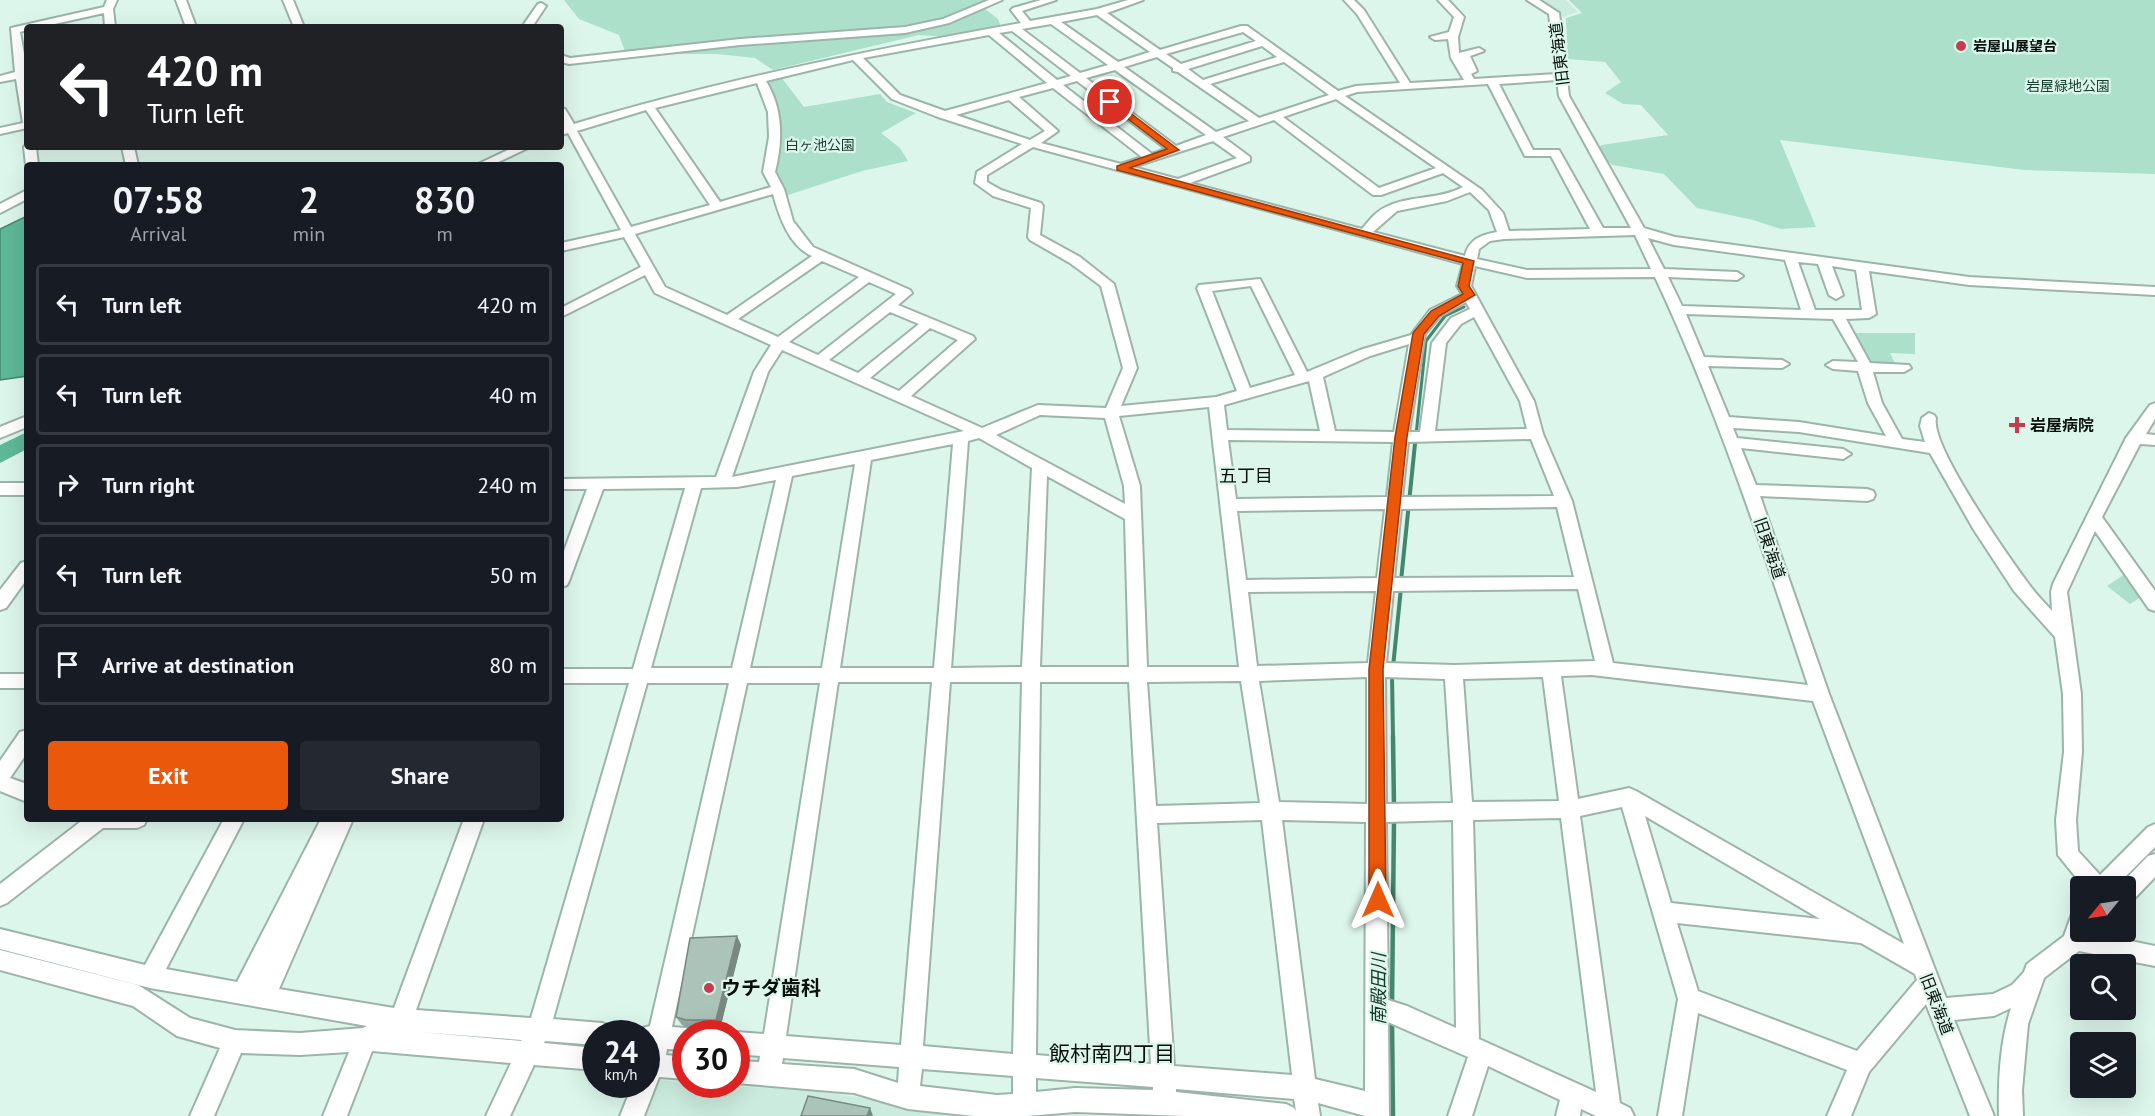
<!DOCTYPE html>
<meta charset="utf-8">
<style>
body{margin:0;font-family:"PT Sans","Noto Sans JP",sans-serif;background:#242831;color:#f1f3f6;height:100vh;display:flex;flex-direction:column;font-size:22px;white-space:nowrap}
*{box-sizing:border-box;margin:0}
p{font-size:20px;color:#9ea1a6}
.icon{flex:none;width:33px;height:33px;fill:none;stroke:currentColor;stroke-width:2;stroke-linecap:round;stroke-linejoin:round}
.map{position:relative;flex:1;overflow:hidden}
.drawer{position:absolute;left:24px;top:162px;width:540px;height:660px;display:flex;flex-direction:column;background:#171b24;border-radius:6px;box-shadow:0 6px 24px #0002}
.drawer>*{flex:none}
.guide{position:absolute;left:24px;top:24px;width:540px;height:126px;border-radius:6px;box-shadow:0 6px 24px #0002;background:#202124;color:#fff;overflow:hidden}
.needle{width:39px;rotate:240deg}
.buttons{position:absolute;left:2070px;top:876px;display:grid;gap:12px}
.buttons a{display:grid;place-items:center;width:66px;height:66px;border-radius:6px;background:#171b24;box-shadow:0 6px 24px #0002;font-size:30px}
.speed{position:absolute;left:582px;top:1020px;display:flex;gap:12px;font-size:30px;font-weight:700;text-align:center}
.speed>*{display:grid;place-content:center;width:78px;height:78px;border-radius:50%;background:#171b24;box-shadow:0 6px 24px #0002;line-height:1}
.speed small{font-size:15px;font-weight:400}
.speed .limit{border:9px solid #d22;background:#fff;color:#111}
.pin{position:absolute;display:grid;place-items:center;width:51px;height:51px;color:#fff;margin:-26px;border:3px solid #fff;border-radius:50%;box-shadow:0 2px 6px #0007}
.me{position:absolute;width:66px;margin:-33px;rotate:0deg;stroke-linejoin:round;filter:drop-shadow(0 0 4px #0008)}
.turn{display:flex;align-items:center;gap:21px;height:126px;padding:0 24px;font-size:27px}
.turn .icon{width:78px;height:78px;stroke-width:2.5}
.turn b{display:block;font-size:42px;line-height:51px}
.eta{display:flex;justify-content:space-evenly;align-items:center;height:102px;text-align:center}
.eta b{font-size:36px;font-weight:800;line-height:42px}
.primary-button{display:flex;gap:12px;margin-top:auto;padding:12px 24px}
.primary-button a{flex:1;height:69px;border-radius:6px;background:#ea580c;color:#fff;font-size:24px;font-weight:800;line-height:69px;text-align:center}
.primary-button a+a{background:#242831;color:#f1f3f6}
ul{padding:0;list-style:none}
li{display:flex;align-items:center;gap:18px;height:81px;margin:0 12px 9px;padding:0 12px;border:3px solid #363941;border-radius:6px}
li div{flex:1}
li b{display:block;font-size:22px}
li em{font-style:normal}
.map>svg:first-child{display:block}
.built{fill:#caebdd}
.green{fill:#ace0ca}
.water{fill:#5eb998;stroke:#44866e;stroke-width:1.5}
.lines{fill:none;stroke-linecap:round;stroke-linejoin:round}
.stream-far2{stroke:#44866e;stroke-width:3}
.stream-far1{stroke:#44866e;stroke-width:4}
.stream{stroke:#44866e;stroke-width:4.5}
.river{fill:#5eb998;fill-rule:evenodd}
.minor-casing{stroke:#9cb4a9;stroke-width:4}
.minor{fill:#fff;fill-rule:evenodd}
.wall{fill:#93a89f}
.shaded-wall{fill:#788882}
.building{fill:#abc3b9;stroke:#788882;stroke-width:1.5}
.route{fill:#ea580c;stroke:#983908;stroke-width:1.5}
.poi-dot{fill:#ca3a4e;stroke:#ddf6eb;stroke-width:2}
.labels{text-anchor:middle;stroke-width:4.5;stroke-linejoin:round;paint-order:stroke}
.far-poi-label{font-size:14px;font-weight:bold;fill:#08100d;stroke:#ddf6eb;text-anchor:start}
.far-park-label{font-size:14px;fill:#153e30;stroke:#ddf6eb}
.street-label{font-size:16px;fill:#08100d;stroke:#ddf6eb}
.poi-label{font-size:16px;font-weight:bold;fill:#08100d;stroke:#ddf6eb;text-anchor:start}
.neighbourhood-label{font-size:18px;fill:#08100d;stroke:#ddf6eb}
.water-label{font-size:18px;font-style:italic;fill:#0f382b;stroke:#ddf6eb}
.near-poi-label{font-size:20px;font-weight:bold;fill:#08100d;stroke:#ddf6eb;text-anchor:start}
.near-neighbourhood-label{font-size:21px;fill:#08100d;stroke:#ddf6eb}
</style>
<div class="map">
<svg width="2155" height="1116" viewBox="0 0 2155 1116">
<rect width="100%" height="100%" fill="#ddf6eb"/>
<path class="built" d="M1540,0H1566L1578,12L1563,17Z
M660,1080L685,1082L686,1084L806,1090L989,1116H645Z"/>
<path class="green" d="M564,0H998L984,8L998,19L1001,27L948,37L919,35L773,70L755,58L717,54H655L637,58L626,54L619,35L579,19Z
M1569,0H2155V174L2024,170L1780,140L1816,227L1781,229L1753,220L1697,208L1664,174L1613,165L1607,161L1599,147L1602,145L1668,135L1641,105L1623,104L1605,93L1621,82L1605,62L1568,59L1566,18L1582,13Z
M781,77L804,107L880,94L887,102L916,113L881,133L900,148L908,161L862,171L785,196L774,171C776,165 780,158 781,152C784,131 776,99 767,80Z
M1854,333H1915V354L1890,353L1897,367L1873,366Z
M2125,574L2143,596L2130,604L2107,586Z"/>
<path class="water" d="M27,216V376L0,380V229Z"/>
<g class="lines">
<path class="stream-far2" d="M1416,435L1426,341L1445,316L1464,307"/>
<path class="stream-far1" d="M1401,581L1416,434
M1393,667L1401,588
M1392,675L1393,738"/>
<path class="stream" d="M1393,736L1394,808
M1392,1006L1394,819
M1392,1019L1393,1116"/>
<path class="river" d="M27,432V449L0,463V445Z"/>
<g class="minor-casing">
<path id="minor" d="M107,0H117L113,9L115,27H105L104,13L41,27H27V30L20,32L27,70V128L0,134V128L23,123L16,79L0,82V76L15,72L11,28L104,7Z
M176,0H186L196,27H186Z
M283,0H293L304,27H294Z
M989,0H1002L949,23L905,33L740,45L569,64L561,62V55L570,58L740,39L905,27L943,19Z
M1041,0H1056L1022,11L1030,21L1097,9L1128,0H1143L1107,13L1160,50L1241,26H1247L1338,91L1356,86L1400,83L1357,14L1344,0H1354L1364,10L1410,83L1464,80L1451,58L1448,39L1435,40L1430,37L1449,32L1454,17L1438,0H1448L1464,17L1458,37L1459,53L1479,48L1484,51L1470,56L1477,71L1471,74L1474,79L1556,74L1549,14L1527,0H1539L1559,13L1569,96L1644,228L1675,237L1969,277L2155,287V295L1969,285L1869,271L1876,314L1869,318L1846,319L1870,363L1909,365L1911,368L1904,372H1873L1882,403L1902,439L1925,442L1920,426L1922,418L1929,413L1934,415L1936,418C1930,445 2006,553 2025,579C2033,591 2043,601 2052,611L2051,592L2053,584L2126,438L2150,405L2155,403V419L2146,434L2155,435V445L2140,444L2102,517L2155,591V611L2149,609L2095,531L2067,592L2081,694L2082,752L2076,820L2078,851L2100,875L2148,827L2155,824V847L2116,886H2083L2058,855L2056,820L2064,752L2063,694L2055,637L2014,591L1974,530L1930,453L1799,432L1733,428L1737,438L1843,449L1851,454L1843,459L1741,448L1756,485L1867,489L1873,491L1875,495L1873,499L1867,501L1760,496L1829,694L1946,998L1993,994L2012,985L2024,972L2027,964L2064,936L2073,911L2080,908V932H2097V934L2155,946V966L2079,951L2044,978L2028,1024L2022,1090L2023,1116H1999C1998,1081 2000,1042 2011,1008L1994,1016L1954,1020L1994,1116H1970L1926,1004L1869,1072L1851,1116H1827L1847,1070L1698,1013L1682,1116H1658L1678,999L1622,807L1580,816L1620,1103L1630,1108L1634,1116H1596L1581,1109L1580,1116H1556L1560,1100L1488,1066L1472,1116H1448L1468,1057L1388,1022L1389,1116H1365L1318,1103L1320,1116H1185L1075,1112L1027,1116H974L908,1109L854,1093L736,1083V1061L759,1062L760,1056L736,1054V1034H732L736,1032L764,1034L820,683H747L672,1027L686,1028L695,1034H686V1050L667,1049L666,1055L686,1057V1079L659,1077L644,1116H620L633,1084H646V1034H637L639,1029L650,1026L729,683H647L553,1019L602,1023L610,1026L613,1034H596V1045L545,1041L544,1043L596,1048V1070L534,1065L510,1116H486L511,1063L372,1051L347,1116H323L349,1052L300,1055L241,1053L214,1116H190L220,1048L177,1036L133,1006L0,970V950L138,985L190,1018L235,1030L300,1033L363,1028L367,1026L150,988L0,949V929L145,965L224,819H244L166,969L237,982L321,819H353L279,989L394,1008L464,819H484L416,1010L531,1018L629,683H561V669H633L685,488L603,489L569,581L567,585L561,587V559L587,489H561V479L716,477L754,372L771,345L655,293L645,275L561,317V308L641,267L624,237L561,251V243L621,230L568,133L561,135V128L564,127L561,121V108L565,109L574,124C720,80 872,50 1021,23L1011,10L1013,8ZM1097,15L1150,52L1118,62L1061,22ZM1051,24L1108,65L1080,73L1022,29ZM1012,31L1071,76L1057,80L999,33ZM1243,32L1256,41L1181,64L1166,54ZM989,35L1047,83L945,111L900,95L863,58ZM1262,46L1277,57L1203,80L1188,69ZM1157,57L1173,68V71L1178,72L1249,121L1216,132L1124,67ZM853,60L892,99L938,117L1022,144L977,172L975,183L993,196L1031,208L1028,237L1030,240L1070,263L1101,286L1123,368L1106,408L1038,405L982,428L911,396L975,339L973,336L898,305L912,293L910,290L813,247L793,221L784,189L775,172C783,141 783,109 766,81ZM1284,62L1329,95L1259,118L1210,84ZM1115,70L1206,135L1176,146L1086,78ZM1557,80L1559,96L1631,228H1603L1559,150H1533L1499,84ZM1077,81L1166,149L1152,154L1063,85ZM757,83L768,112L769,137L763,172L771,187L720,202L655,108ZM1488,84L1525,156H1551L1590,229L1509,231L1503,213L1482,190L1345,96L1357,92ZM1053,88L1142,157L1121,164L1041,143L1058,131L1019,97ZM1336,99L1436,168L1379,188L1283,117ZM1009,100L1045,131L1030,140L956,115ZM646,110L710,205L631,227L577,131ZM1274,120L1373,195H1381L1443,173L1463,187C1439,200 1410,195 1386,207C1376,211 1369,221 1362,229L1190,183L1250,161V157L1223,137ZM1213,141L1237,158L1178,179L1133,167ZM1033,147L1463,264L1457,286L1462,294L1430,310L1411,335L1360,350L1307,372L1260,279L1199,285L1197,288L1237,391L1216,397L1121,406L1137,368L1114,284L1080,257L1040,235L1043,206L1041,203L1001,190L987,182V175ZM1470,192L1489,210L1497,232C1481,235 1469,239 1465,256L1373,232L1397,211L1447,201ZM773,194C779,216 789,246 812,256L727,315L665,287L635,234ZM1635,235L1651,269L1527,270L1477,259L1479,249L1490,241L1504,239ZM1648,238L1674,245L1785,260L1801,310L1682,306L1668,277L1737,280L1743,276L1737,272L1664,269ZM822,261L859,277L778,337L738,319ZM1798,262L1818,264L1829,295L1836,299L1843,295L1832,266L1856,270L1862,310H1815ZM1475,266L1527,278L1655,277C1717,409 1762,547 1808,685L1613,663L1572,501L1543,434L1534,401L1471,286ZM869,282L896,294L818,355L789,342ZM1251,286L1295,375L1250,388L1212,291ZM1466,302L1470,309L1451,318L1432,343L1420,432H1409L1425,334L1440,316ZM890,312L919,324L858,373L829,360ZM1686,314L1833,319L1858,362L1833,361L1826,365L1833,369L1858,371L1868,403L1886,436L1799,422L1729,417L1708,366L1782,368L1789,364L1782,360L1704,357ZM1474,317L1520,401L1527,429L1435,431L1446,343L1461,324ZM930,328L958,340L899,391L870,378ZM1409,344L1394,432L1335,431L1323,377L1370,356ZM782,350L964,431L732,477L768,372ZM1309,381L1320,431L1227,430L1224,405ZM1209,407L1239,667H1147L1140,486L1119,416ZM1040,415L1105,418L1124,486L1125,504L996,435ZM979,438L1032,468L1022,667L951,668L968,441ZM1531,439L1554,496L1402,497L1408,442ZM1228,440L1393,442L1387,497L1236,499ZM953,444L934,668H840L871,460ZM855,464L822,668H750L792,476ZM1047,476L1125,519L1129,667H1040ZM776,480L732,668H651L701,488L737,487ZM1557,507L1574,577L1394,578L1401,509ZM1385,509L1377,578L1246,580L1237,511ZM1578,589L1595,661L1454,665L1386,663L1393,591ZM1376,591L1368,663L1257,666L1248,592ZM1592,675L1813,701L1904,944L1636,791L1629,788L1578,799L1561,676ZM1367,677V804L1279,802L1259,681ZM1385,677L1445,679L1453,803L1386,804ZM1543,677L1559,801L1472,802L1463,679ZM1241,681L1260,803L1156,806L1147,682ZM838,682H932L901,1045L786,1036ZM950,682H1022L1013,1054L923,1046ZM1040,682H1129L1151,1064L1036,1055ZM1645,816L1820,919L1671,903ZM1561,818L1596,1092L1479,1039L1473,820ZM1262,820L1292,1075L1174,1066L1157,823ZM1282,820L1366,822L1365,1091L1315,1079ZM1453,820L1456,1028L1407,1006L1388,1000L1386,822ZM1677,923L1861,943L1915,974L1917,980L1857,1051L1698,991ZM419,1032L522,1040L521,1041ZM783,1058L899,1067L898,1083L854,1069L782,1064ZM922,1069L1013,1076V1094L997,1095L920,1086ZM1036,1078L1153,1087V1090L1075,1088L1036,1092ZM1176,1089L1294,1099L1296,1111L1294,1108L1286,1104L1176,1092Z
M541,3L546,6L532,27H522L538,4Z
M27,144V147H36L38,165H26L24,147Z
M122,147H134L138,165H126Z
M514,147H530L492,165H476Z
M27,190V199L0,213V204Z
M27,416V427L0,438V427Z
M0,483H27V495H0Z
M27,561V579L6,608L0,610V590L21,563Z
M0,674H27V688H0Z
M27,730V753L10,778L27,784V802L0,791V761L20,732Z
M84,819H147L144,825L137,828H103L7,903L0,906V884Z
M2155,854V877L2133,900L2126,902V886H2119L2148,856Z"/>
</g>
<use href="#minor" class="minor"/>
</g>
<path class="wall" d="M737,936L741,945L720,1029H691L682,1025L676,1017Z"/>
<path class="shaded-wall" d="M737,936L741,945L720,1029L716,1020Z
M870,1108L873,1116H867Z"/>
<path class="building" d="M737,936L716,1020H686L676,1017L690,938Z
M808,1096L870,1108L867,1116H801Z"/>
<path class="route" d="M1107,100H1113L1179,150L1130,168L1474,261L1469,286L1475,295L1439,316L1424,334L1407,437L1383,669L1386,900L1384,906L1378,908L1372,906L1369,900V669L1395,437L1413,333L1431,311L1463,294L1458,286L1463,263L1117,170V166L1167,149L1107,103Z"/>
<g class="poi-dot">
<circle cx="1961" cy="46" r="6"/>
<path d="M2014 416h6v6h6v6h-6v6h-6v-6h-6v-6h6z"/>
<circle cx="709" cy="988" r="6"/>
</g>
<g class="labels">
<g class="far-poi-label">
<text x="1973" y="51">岩屋山展望台</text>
</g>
<g class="far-park-label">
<text x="2068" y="91">岩屋緑地公園</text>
<text x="820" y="150">白ヶ池公園</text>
</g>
<g class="street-label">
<text transform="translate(1559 54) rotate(-97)" y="6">旧東海道</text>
<text transform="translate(1770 548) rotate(71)" y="6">旧東海道</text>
<text transform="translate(1937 1004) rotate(69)" y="6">旧東海道</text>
</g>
<g class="poi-label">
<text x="2030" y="431">岩屋病院</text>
</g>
<g class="neighbourhood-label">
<text x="1246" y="482">五丁目</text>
</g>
<g class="water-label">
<text transform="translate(1379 989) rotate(-90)" y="6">南殿田川</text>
</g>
<g class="near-poi-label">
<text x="721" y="995">ウチダ歯科</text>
</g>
<g class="near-neighbourhood-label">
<text x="1112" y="1061">飯村南四丁目</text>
</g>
</g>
</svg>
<div class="buttons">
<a><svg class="needle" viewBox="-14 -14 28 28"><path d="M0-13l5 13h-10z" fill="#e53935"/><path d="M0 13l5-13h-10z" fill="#9ea1a6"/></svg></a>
<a><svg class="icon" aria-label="search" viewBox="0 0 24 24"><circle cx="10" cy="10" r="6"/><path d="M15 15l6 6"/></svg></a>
<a><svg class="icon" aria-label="layers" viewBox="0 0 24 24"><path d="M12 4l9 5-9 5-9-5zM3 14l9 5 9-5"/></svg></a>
</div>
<div class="speed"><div>24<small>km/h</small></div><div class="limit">30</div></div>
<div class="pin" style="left:1110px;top:102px;background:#d93025"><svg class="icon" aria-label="arrive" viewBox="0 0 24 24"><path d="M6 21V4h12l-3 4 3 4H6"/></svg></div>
<svg class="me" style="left:1378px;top:900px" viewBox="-20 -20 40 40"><path d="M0-17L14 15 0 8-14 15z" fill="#ea580c" stroke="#fff" stroke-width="4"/></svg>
<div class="guide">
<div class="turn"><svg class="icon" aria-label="left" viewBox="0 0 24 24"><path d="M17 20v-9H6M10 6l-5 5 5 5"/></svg><div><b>420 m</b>Turn left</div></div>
</div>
<section class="drawer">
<div class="eta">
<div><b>07:58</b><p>Arrival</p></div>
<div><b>2</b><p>min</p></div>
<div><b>830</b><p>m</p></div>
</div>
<ul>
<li><svg class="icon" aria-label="left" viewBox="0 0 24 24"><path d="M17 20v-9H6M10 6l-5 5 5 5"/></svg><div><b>Turn left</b></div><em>420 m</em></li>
<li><svg class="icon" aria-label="left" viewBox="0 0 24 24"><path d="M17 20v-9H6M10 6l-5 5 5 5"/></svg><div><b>Turn left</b></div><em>40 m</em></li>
<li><svg class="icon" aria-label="right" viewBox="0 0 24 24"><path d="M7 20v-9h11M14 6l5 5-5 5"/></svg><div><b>Turn right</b></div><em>240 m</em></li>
<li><svg class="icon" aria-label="left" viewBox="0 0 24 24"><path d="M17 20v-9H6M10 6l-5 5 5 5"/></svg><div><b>Turn left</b></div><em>50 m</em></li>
<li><svg class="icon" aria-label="arrive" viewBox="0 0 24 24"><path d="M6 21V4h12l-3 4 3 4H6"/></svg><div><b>Arrive at destination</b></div><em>80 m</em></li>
</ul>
<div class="primary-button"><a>Exit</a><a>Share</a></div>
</section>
</div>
